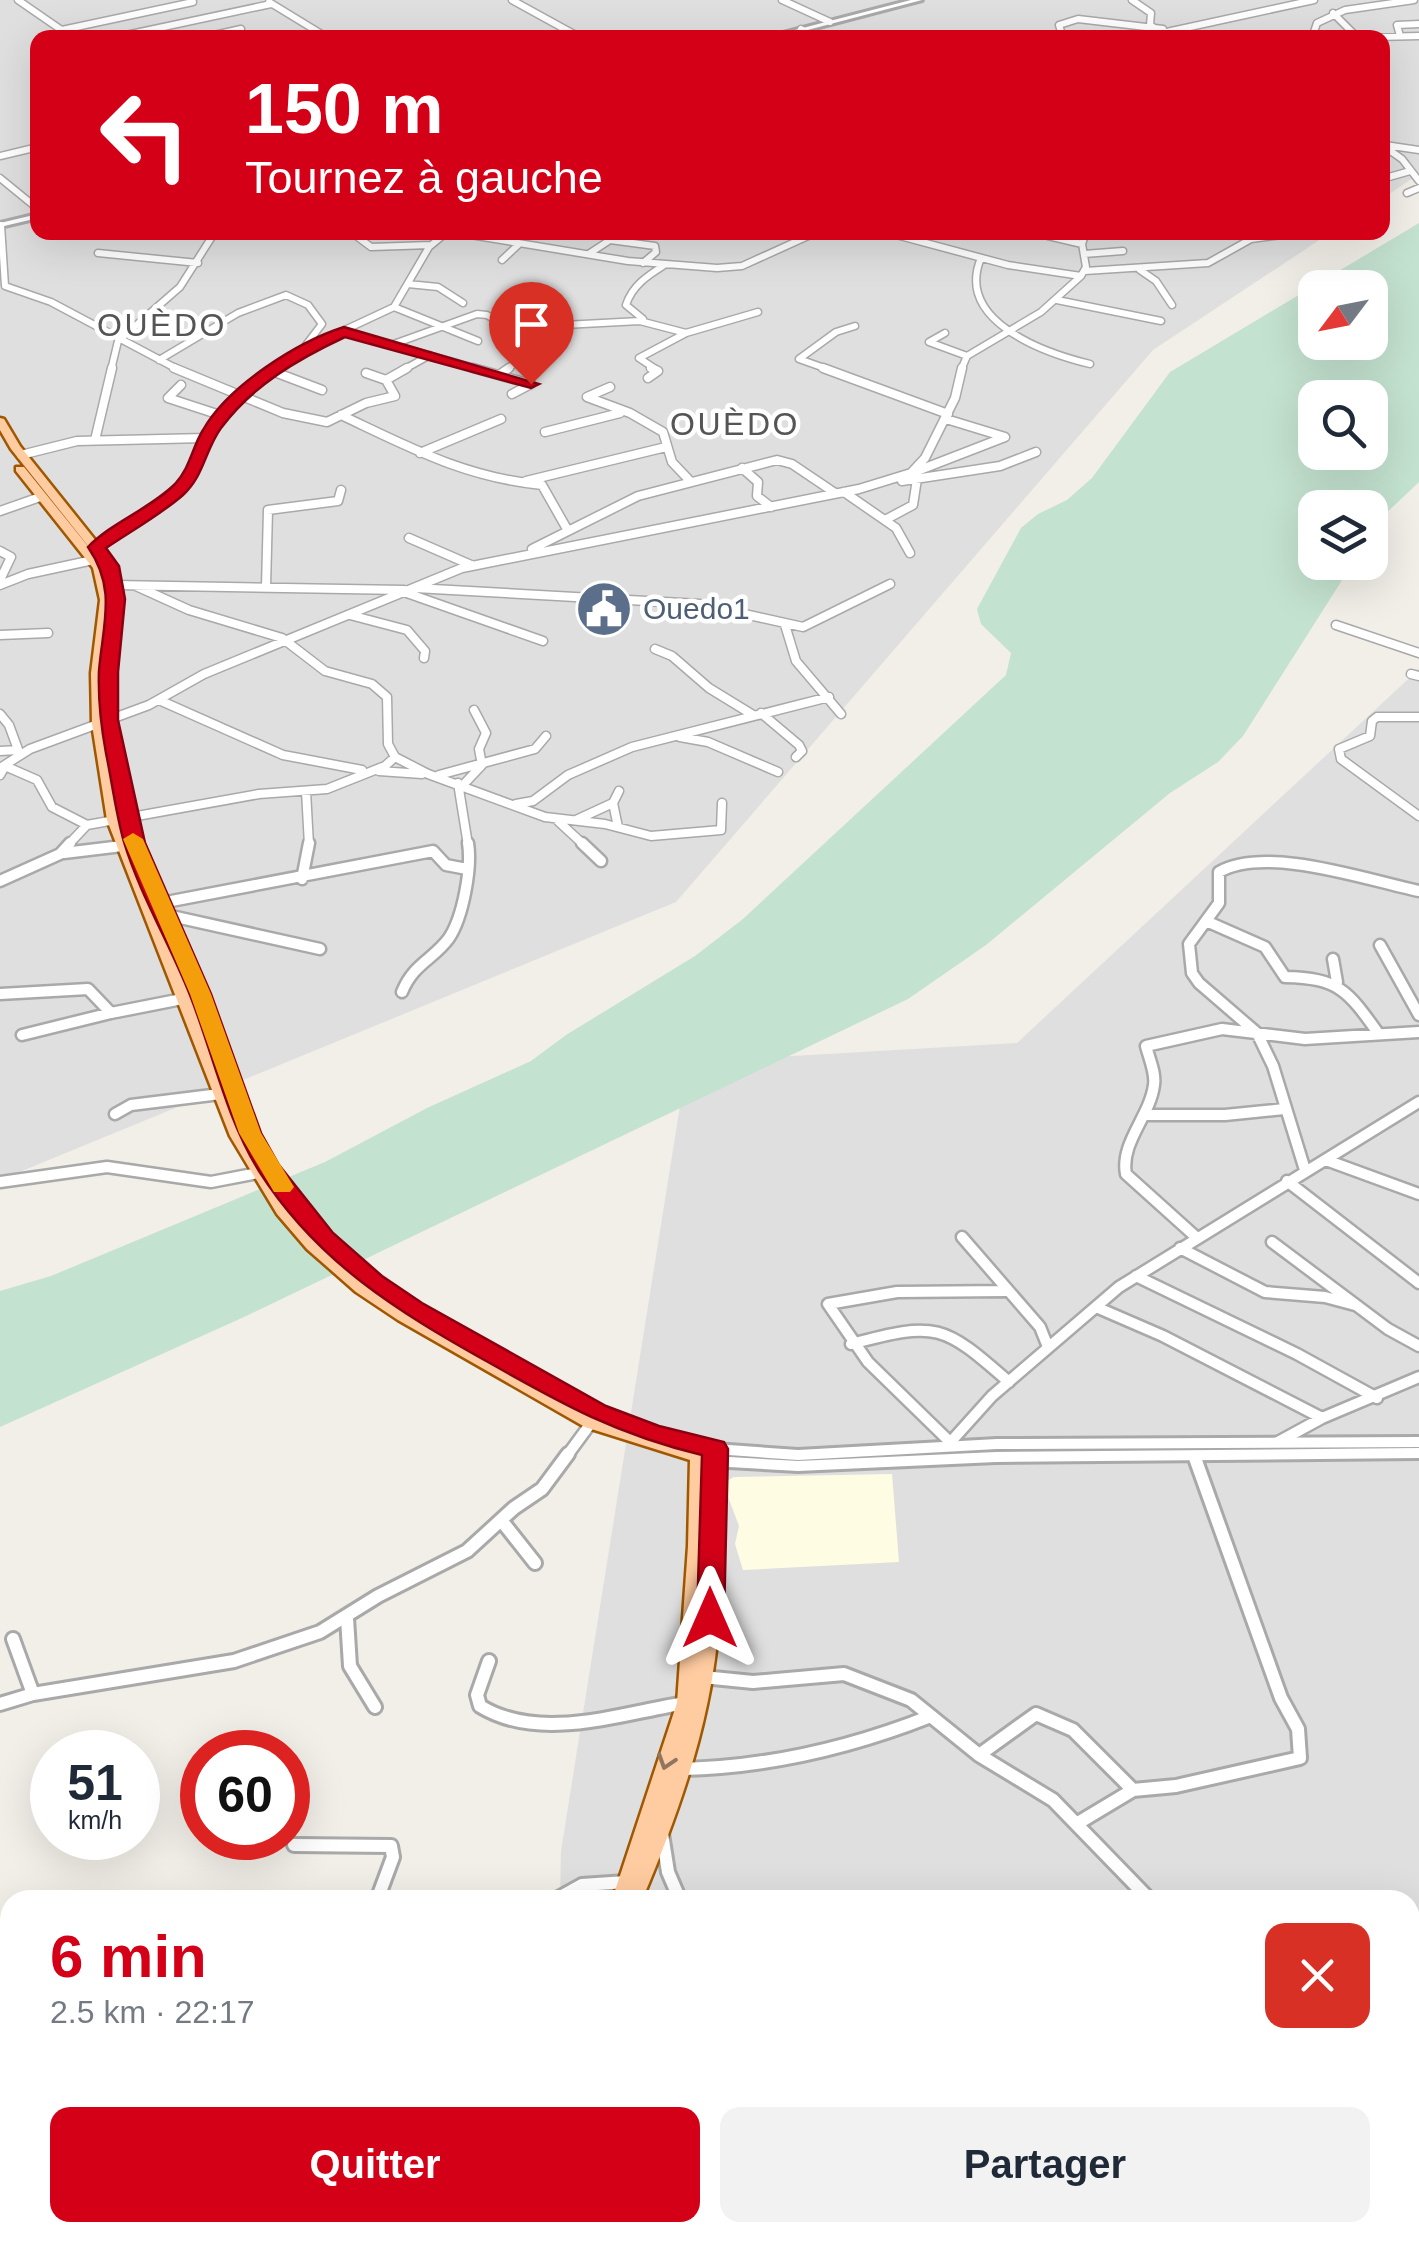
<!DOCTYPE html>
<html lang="fr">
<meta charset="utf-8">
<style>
body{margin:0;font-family:Arial,sans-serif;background:#f2f2f3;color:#1f2937;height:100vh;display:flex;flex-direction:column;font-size:38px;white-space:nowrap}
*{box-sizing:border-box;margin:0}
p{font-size:32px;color:#747a83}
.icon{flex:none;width:55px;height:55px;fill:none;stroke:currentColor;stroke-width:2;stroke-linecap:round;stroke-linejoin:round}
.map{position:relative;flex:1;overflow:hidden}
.panel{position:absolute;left:0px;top:1890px;width:1420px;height:352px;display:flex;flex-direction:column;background:#fff;border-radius:30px 30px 0 0;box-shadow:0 10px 40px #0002}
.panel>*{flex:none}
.hud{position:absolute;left:30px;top:30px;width:1360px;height:210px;border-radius:20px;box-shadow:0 10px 40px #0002;background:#d30018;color:#fff;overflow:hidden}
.needle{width:65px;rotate:238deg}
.buttons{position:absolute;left:1298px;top:270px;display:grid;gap:20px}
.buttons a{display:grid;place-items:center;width:90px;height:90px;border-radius:20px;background:#fff;box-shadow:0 10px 40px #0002;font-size:50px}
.speed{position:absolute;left:30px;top:1730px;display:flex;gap:20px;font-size:50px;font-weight:700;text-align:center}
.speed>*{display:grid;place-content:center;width:130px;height:130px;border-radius:50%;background:#fff;box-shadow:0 10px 40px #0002;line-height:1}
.speed small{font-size:25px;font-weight:400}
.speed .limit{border:15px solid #d22;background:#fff;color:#111}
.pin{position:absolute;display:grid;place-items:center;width:85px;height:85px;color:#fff;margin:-102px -42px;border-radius:50% 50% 50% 0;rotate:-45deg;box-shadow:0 0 10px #0007}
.pin .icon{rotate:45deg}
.me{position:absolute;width:110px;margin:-55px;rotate:0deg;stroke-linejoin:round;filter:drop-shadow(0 0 8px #0008)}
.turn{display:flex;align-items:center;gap:35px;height:210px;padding:0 50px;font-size:45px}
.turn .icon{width:130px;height:130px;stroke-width:2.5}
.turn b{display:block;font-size:70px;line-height:85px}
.round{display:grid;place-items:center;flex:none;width:105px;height:105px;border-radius:20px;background:#f2f2f3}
.summary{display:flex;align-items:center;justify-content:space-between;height:170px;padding:0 50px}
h1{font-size:60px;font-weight:700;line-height:75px;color:#d30018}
.action{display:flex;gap:20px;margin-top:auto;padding:20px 50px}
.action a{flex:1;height:115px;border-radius:20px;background:#d30018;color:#fff;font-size:40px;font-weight:700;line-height:115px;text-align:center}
.action a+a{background:#f2f2f3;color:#1f2937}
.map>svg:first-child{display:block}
.residential{fill:#e0dfdf}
.education{fill:#fffce4}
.wetland{fill:#c4e2d0;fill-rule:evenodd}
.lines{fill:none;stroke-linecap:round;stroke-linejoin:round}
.minor-far3-casing{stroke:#a9a9a9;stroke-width:9}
.minor-far2-casing{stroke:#a9a9a9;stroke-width:11}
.minor-far1-casing{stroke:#a9a9a9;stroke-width:15}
.minor-casing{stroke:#a9a9a9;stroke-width:18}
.tertiary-casing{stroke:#a9a9a9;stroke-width:6}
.primary-casing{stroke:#9f5800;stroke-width:5}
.minor-far3{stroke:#fff;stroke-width:6}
.minor-far2{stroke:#fff;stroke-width:8}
.minor-far1{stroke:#fff;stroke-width:10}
.minor{stroke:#fff;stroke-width:12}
.tertiary{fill:#fff;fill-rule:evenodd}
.primary{fill:#ffcba0;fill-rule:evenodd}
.oneway{stroke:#907661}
.route{fill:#d30018;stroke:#890010;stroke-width:2.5}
.slow{fill:#f59e0b}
.labels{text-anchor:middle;stroke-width:9;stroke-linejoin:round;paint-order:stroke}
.far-service-label{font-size:30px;fill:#4e5e75;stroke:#fff;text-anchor:start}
.far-quarter-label{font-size:32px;letter-spacing:2.5px;fill:#555;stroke:#fff}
</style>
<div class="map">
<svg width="1419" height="2242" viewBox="0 0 1419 2242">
<rect width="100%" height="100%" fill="#f2eee8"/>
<path class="residential" d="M0,0H1419V174L1383,198L1382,38H38V232L1330,233L1153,350L676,902L0,1180Z
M1419,669V2242H555V2232H1410V1900H560L561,1851L687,1062L1017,1043Z"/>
<path class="education" d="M892,1474L899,1562L743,1570L735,1544L739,1526L723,1483L734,1477Z"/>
<path class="wetland" d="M1419,223V482L1382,517L1370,535V508H1315V562L1353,563L1243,736L1218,762L1170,793L986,945L908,999L244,1317L0,1427V1291L51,1276L325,1162L427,1108L531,1061L566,1035L695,956L743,919L1006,675L1011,653L981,624L977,609L1021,528L1038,514L1067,500L1092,478L1170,372ZM1315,288H1370V342H1315ZM1315,398H1370V452H1315Z"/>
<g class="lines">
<g class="minor-far3-casing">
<path id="minor-far3" d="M18,0L73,38
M512,0L581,38
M782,0L830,22
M1132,0L1151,13L1150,25L1156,29
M269,2L328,38
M1333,13L1357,37
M801,29L817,38
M62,30L193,2
M1400,36L1397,25L1419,24
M112,38L271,4
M201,38L241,29
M1063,38L1059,25L1078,19L1163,29
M1139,38L1314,0
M1312,38L1317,23L1345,10L1414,0
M1336,38L1419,36
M1382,145L1402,159L1419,181
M1385,145L1419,150
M0,156L38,147
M0,178L38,209
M1382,179L1410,171
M1407,193L1419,188
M1,225L5,286L51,302L179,370
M351,232L371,247L431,245
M452,232L628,261L717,268L742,266L817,232
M885,232L1008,265L1081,276
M1048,236L1082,244
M98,253L198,263
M590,253L610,240L655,246L656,252L643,263
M1084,254L1123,251
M981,258C955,320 1041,352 1090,364
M502,260L519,244
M1140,270L1156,281L1172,305
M1085,271L1208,263L1251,239L1306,232
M408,284L438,287L463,303
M1057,300L1161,321
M394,307L478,341
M643,319L626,305C632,286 647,276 663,266
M345,332L482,370
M945,333L929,342L967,356
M391,345L477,314L487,315L515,332
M159,360L238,313L286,295L308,305L322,324L306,345
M111,370L118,341L180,287L215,232
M275,370L302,350L394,307L429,247L447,232
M403,370L430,355
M506,370L564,325L640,321L686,333
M657,370L639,358L686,333L758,312
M830,370L799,359L836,332L855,326
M961,370L967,356L1041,312L1081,276L1086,267L1082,244L1086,232"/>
</g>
<g class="minor-far2-casing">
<path id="minor-far2" d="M174,368L283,413L327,422L366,403L395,396L386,380L366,373
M473,368L531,384L512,394
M823,368L948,414
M272,371L322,390
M499,375L509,368
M648,378L658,371L651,368
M386,380L407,368
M181,385L168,398L223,416
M610,387L587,397L630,413L663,432L672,462L691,482
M341,415C411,448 464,477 542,485L567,529
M545,432L620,413
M95,440L112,368
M420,453L501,419
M21,455L77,441L205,438
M742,468L758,482L757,496L771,507
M912,473L1005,437L946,419
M526,481L666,447
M902,481L1000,466L1036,452
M844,492L896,528L910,553
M0,511L40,497
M885,520L913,505L917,479
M409,538L471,565
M96,547L178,491L194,471L205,438L240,397L278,368
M532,549L638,496L777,460L792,464L835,493
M0,551L11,557L0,580
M0,585L28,574L93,560
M115,585L404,590
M136,586L189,610L282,638L325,671L372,684L387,697L388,744L395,757L428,774L545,817L605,824L651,836L721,830L722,803
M266,587L268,510L338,501L341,490
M415,588L700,604L803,627L890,584
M404,592L543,641
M350,615L407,630L425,651L424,658
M785,625L796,661L841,714
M1336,625L1419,653
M0,635L48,633
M655,649L672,656L709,688L753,715
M1411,674L1419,676
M159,700L283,755L362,770
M761,713L799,745L802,751L796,757
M0,714L9,725L20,755
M1419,717H1377L1372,721L1370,736L1339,749L1341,759L1419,816
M680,737L708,742L778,772
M0,751L18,750
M0,768L30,749L149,705L204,674L462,568L859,489L911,473L925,458L955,398L962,368
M379,771L422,774
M0,775L5,766L37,780L52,807L87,825L259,794L327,789L385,766L395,757
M439,775L535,749L546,736
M458,783L468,845
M464,784L482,765L479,749L486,733L474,710
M306,791L309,845
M516,804L533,801L568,775L632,747L829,697
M576,820L613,803
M558,821L584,845
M618,827L613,803L619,791
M68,845L87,825"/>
</g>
<g class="minor-far1-casing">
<path id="minor-far1" d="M582,843L601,861
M64,853L122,846
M302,879L309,843
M0,881L60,854L70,843
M161,903L433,851L446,865L467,869
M167,915L320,949
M1206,921L1265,947L1285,977C1339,978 1348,991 1378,1033
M1380,945L1419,1015
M1333,959L1337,982
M402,992C414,963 433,960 449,938C463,917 472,868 468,843
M0,994L88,989L111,1013L187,998
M22,1035L111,1013
M115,1114L131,1105L220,1094
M1145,1115H1225L1284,1109
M1326,1160L1419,1194
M1305,1170L1273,1066L1257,1033L1199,983L1192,973L1189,944L1219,903V872C1266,845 1367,880 1419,891
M1287,1181L1419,1283
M0,1182L107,1167L211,1182L258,1173
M962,1237L1040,1327L1048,1347
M1196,1237L1126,1174C1120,1143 1150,1116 1154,1085C1156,1073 1149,1058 1146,1046L1222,1029L1305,1039L1419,1032
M1272,1242L1388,1329L1419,1346
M1180,1248L1265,1292L1325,1297L1355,1305
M1136,1276L1297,1354L1377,1398
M1096,1307L1163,1336L1322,1418
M851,1344C937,1321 943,1324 1009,1382
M950,1442L868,1362L828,1304L897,1292L1006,1291
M1278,1442L1322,1418L1419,1377
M947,1446L992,1396L1119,1287L1419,1102
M566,1457L591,1423"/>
</g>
<g class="minor-casing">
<path id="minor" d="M501,1520L535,1563
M347,1618L350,1666L375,1707
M13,1639L33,1694
M489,1661L477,1695L480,1706C540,1743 621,1713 686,1703
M703,1677L753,1682L844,1674L911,1700L979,1755L1053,1800L1150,1900
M0,1704L33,1694L234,1661L320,1632L378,1596L467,1551L514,1508L542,1489L568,1454
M979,1755L1036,1714L1073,1730L1133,1790
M683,1769C770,1767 850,1748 931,1716
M1078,1823L1133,1790L1176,1786L1300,1758L1298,1729L1281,1698L1195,1458
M662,1834L668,1872L680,1900
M294,1845L391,1846L393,1857L377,1900
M555,1900L582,1885L626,1882
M0,2014L10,2012
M1410,2071L1419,2082
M43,2232L44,2242
M399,2232L426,2242
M738,2232V2242"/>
</g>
<g class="tertiary-casing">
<path id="tertiary" d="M911,0H922L777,38H764Z
M38,214V218L0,227V223Z
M1419,1437V1447L997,1449L798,1460L715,1454L710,1453L708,1449L710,1445L715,1444L798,1450L997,1439Z
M1419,1448V1458L996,1462L798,1471L712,1466L707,1465L705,1461L707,1457L712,1456L798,1461L996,1452Z"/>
</g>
<g class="primary-casing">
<path id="primary" d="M0,418L4,419L20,446L116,566L122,599L114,673L115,720L133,818L207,994L258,1133L275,1167L331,1235L379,1278L419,1305L603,1408L658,1429L721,1445L724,1449C713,1505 723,1562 719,1618C713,1717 680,1810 642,1900H612L677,1703L688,1546L690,1460L585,1427L398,1320L356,1292L307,1249L277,1214L230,1136L107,820L92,724L91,673L100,600L93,568L16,471V467H24L104,566L11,449L0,430ZM126,833L193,994L225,1084ZM279,1192L315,1238L288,1207Z
M496,2232H518L514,2242H492Z"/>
</g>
<use href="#minor-far3" class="minor-far3"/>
<use href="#minor-far2" class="minor-far2"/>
<use href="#minor-far1" class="minor-far1"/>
<use href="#minor" class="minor"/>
<use href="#tertiary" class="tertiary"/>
<use href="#primary" class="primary"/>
</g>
<defs><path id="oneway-chevron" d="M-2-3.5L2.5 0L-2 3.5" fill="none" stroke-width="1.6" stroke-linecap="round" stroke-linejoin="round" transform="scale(2.5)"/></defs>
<use class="oneway" href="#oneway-chevron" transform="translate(666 1762) rotate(108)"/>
<path class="route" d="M344,327L539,384L531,388L345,337C298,359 253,385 221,428C205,450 204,476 183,495C160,515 131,531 106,548L119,566L125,599L118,672V720L145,843L211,994L261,1133L279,1165L333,1233L382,1276L422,1303L606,1406L659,1426L724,1442L728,1449L724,1618L720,1626L710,1629L701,1626L697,1618L702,1455C616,1434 564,1405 488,1362C397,1311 317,1262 259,1171C226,1118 213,1053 190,995C170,944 140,895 124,842C116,814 112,782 106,753C101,726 98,699 99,671C103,623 117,589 88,547C112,522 150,509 175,484C190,468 192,448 203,430C228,386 297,342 344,327Z"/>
<path class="slow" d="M133,833L143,839L211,994L261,1133L294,1187L290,1192H274L239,1133L190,994L123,839Z"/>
<defs>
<g id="civic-disc" transform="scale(2.875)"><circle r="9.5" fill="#5c6f8a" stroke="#fff"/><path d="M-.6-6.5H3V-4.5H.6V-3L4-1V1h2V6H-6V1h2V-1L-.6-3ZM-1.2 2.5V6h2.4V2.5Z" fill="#fff"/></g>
</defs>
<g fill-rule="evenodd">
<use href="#civic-disc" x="604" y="609"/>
</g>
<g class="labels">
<g class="far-service-label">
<text x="643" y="619">Ouedo1</text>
</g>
<g class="far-quarter-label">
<text x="162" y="336">OUÈDO</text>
<text x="735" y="435">OUÈDO</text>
</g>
</g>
</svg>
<div class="buttons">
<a><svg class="needle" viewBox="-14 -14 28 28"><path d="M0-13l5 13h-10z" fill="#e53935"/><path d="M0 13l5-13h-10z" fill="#747a83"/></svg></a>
<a><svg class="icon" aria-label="search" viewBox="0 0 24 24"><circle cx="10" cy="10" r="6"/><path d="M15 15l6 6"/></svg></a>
<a><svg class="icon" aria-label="layers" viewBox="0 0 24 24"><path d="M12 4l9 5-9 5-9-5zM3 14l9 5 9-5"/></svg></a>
</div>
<div class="speed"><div>51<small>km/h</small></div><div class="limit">60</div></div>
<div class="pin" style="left:531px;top:384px;background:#d93025"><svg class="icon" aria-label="arrive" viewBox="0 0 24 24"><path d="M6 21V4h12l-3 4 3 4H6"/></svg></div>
<svg class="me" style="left:710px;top:1618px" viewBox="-20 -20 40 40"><path d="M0-17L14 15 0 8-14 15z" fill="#d30018" stroke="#fff" stroke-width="4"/></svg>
<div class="hud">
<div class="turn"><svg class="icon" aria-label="left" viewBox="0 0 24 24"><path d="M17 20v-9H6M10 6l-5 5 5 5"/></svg><div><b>150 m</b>Tournez à gauche</div></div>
</div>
<section class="panel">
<div class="summary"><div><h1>6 min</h1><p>2.5 km · 22:17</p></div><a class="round" style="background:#d93025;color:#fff"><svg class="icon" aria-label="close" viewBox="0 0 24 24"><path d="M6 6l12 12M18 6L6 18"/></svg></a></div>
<div class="action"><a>Quitter</a><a>Partager</a></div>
</section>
</div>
